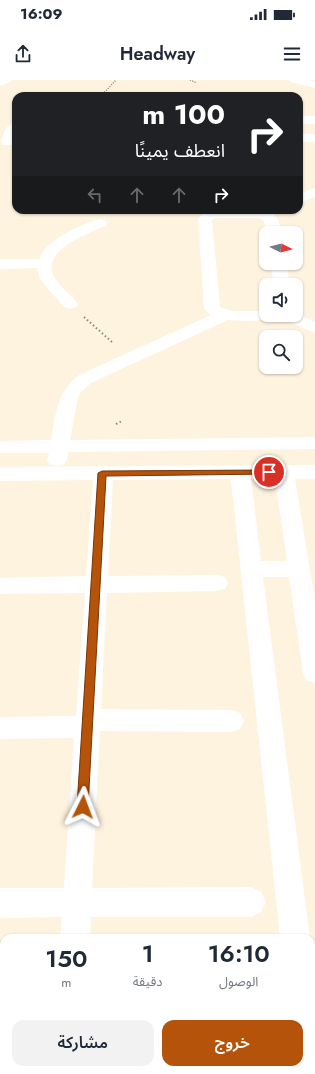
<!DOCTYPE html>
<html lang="ar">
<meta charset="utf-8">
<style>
body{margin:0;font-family:Jost,"Noto Sans Arabic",sans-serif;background:#f2f2f3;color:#1f2937;direction:rtl;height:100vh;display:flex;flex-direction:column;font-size:15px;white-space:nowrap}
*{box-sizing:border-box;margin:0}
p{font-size:13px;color:#747a83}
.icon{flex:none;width:22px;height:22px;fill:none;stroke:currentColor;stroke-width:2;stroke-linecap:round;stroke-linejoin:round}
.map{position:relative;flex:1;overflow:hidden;direction:ltr}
.side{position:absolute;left:0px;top:854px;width:315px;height:140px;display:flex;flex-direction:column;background:#fff;border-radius:12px 12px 0 0;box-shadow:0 1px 3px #0004;direction:rtl}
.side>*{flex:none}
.top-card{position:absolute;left:12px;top:12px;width:291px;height:122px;border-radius:12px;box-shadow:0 1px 3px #0004;direction:rtl;background:#202124;color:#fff;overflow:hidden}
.needle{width:26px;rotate:96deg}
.tools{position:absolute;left:259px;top:146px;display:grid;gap:8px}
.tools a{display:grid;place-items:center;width:44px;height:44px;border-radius:8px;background:#fff;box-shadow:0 1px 3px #0004;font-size:20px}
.pin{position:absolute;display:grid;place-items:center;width:34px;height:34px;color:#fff;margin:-17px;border:2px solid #fff;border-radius:50%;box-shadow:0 1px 4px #0007}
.me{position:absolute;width:44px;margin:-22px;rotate:3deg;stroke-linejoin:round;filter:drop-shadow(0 0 3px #0008)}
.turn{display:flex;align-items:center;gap:14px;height:84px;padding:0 12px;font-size:18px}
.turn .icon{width:52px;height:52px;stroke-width:2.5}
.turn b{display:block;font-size:28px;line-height:34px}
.lanes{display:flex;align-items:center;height:38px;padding:0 12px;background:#0003;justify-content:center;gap:20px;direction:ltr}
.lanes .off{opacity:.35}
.eta{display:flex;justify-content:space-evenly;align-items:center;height:68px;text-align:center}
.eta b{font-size:24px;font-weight:600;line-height:28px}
.cta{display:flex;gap:8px;margin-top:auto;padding:8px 12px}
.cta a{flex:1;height:46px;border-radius:12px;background:#b45309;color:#fff;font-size:16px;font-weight:600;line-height:46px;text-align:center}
.cta a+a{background:#f2f2f3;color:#1f2937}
.status{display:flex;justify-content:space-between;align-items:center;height:28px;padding:0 20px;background:#fff;direction:ltr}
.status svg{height:11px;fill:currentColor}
header{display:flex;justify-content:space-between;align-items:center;height:52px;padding:0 12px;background:#fff;font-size:18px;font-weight:600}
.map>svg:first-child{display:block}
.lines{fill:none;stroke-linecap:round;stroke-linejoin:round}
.path-far1{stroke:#8e8679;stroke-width:1.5;stroke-dasharray:1 1.5;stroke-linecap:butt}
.path{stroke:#8e8679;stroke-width:2;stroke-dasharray:1.5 2.5;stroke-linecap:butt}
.minor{fill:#fff;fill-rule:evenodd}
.route{fill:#b45309;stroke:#753606}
</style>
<div class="status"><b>16:09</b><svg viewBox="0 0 49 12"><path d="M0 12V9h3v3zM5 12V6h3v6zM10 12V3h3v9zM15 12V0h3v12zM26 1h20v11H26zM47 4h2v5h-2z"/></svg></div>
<header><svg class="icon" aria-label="menu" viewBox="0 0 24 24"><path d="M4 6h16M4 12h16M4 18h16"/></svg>Headway<svg class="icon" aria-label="share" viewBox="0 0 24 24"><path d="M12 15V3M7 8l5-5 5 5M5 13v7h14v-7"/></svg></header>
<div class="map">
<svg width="315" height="994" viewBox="0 0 315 994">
<rect width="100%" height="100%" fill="#fef3df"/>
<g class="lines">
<path class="path-far1" d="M190,0L197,3
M90,14L103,13
M101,16L116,0"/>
<path class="path" d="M84,237L113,263
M116,344L122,341"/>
<path class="minor" d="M0,0H12L10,2L0,6Z
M289,0H308L315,2V8L291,2Z
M299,36H315V44H299Z
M16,42C16,50 16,58 11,65H3L1,62C4,52 5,45 16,42Z
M299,54H315V62H299Z
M315,108V117L299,123V114Z
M214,130C227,130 270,126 277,138C280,142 280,148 280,153H266L264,141L259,138H215L212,140L220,227L233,231H266V235H296V233L315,242V253L280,238L251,241L228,240L91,303L81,312L78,317L70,360L315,357V369L68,372L67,380L64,385L57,386L50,385L47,380L49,373H0V361L51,360C56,334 56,313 79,295L211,235L204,229L198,139L204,132Z
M100,139L105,140L107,143L105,146C88,154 38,171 55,198C61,208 71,214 78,224L76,227L70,229L64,227L40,199L37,188L0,189V179H39C47,159 81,144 100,139Z
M270,183H286L290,205H274Z
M315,385V399H295L315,520V603L306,600L303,593L289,497H263L310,858H280L231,399L113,400L108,496L217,495L225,497L228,503L225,509L217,511L107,513L101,629L231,630L240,633L244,641L240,649L231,652L100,651L92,808L251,807L261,812L266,822L261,832L251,837H91L90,858H60L62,837L0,838V808H64L74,658L0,659V637L76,636L85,513L0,514V498L86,496L93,400L0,401V387ZM251,399H275L287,481H261Z
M311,974L315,976V994H295L294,990H311Z
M51,990H83V994H51Z"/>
</g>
<path class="route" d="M269,390L273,392L272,394L106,396L88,727L87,731L83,732L79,731L77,727L98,393L102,391Z"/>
</svg>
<div class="tools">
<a><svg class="needle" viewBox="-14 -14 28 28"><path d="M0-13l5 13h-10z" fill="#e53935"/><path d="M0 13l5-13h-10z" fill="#747a83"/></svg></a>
<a><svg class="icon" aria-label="sound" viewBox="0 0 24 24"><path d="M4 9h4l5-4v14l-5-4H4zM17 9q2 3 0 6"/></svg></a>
<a><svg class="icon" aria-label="search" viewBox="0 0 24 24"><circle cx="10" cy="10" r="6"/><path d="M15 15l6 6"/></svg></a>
</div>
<div class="pin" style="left:269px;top:392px;background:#d93025"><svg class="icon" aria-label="arrive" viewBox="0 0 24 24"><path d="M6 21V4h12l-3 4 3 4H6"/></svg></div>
<svg class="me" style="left:83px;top:727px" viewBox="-20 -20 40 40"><path d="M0-17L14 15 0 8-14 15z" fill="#b45309" stroke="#fff" stroke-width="4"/></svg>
<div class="top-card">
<div class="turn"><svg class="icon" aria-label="right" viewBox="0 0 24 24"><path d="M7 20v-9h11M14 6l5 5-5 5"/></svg><div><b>100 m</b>انعطف يمينًا</div></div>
<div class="lanes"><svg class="icon off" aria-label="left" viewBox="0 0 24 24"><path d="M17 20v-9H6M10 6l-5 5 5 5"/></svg><svg class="icon off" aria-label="ahead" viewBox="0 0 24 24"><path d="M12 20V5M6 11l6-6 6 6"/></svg><svg class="icon off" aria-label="ahead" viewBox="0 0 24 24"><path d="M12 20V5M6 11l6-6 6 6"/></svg><svg class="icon" aria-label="right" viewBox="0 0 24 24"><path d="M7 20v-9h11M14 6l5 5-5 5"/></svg></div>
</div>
<section class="side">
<div class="eta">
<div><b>16:10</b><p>الوصول</p></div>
<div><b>1</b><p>دقيقة</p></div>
<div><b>150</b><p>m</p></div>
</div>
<div class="cta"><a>خروج</a><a>مشاركة</a></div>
</section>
</div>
